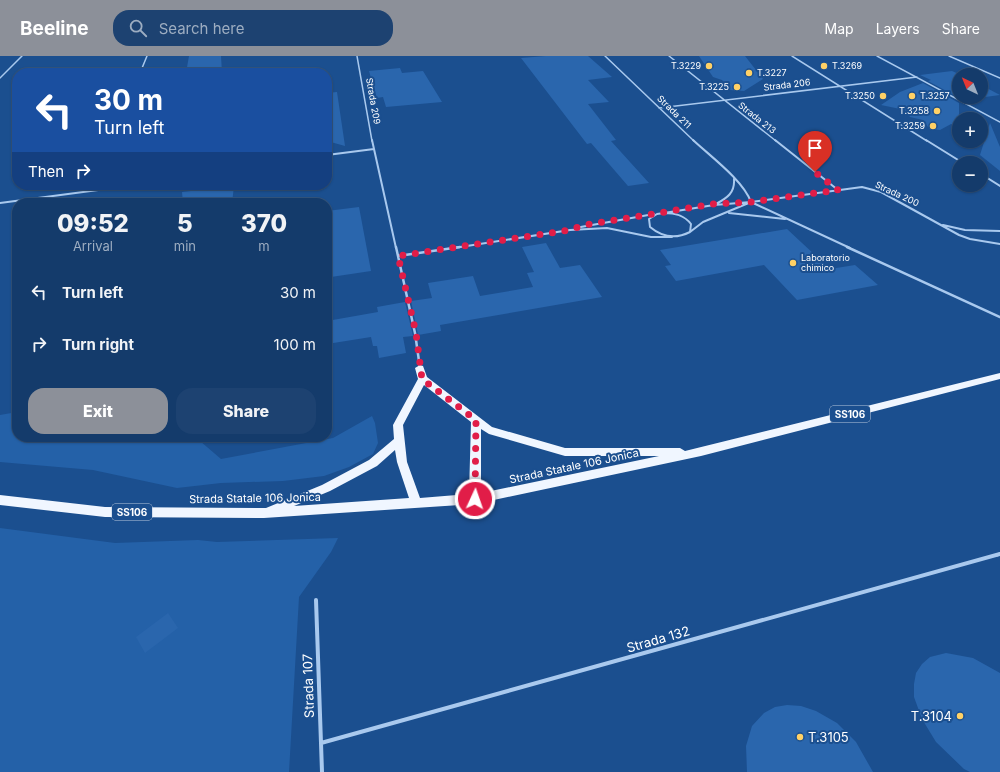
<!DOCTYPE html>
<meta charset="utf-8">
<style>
body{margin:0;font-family:Inter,sans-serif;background:#1d4271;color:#f1f3f6;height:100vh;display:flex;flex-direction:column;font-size:15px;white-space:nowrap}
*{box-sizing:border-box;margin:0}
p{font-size:13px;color:#9dadc1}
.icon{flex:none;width:22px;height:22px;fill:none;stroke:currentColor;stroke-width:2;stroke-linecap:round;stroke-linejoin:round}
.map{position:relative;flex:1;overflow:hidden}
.side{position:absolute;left:12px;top:142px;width:320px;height:244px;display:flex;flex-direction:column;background:#143b6b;border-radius:16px;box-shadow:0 1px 3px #0004,0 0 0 1px #33557e}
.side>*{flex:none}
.guide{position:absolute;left:12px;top:12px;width:320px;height:122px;border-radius:16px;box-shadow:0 1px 3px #0004,0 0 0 1px #33557e;background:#1a4fa0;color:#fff;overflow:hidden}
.needle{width:26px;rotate:317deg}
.controls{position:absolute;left:952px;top:12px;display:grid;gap:8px}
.controls a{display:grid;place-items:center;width:36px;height:36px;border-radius:50%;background:#143b6b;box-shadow:0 1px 3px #0004,0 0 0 1px #33557e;font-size:20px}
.pin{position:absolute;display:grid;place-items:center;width:34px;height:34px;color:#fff;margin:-41px -17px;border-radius:50% 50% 50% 0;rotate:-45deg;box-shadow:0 0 4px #0007}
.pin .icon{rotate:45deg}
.me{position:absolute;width:44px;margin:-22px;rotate:3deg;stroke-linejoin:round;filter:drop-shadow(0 0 3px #0008)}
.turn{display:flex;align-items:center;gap:14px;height:84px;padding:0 16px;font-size:18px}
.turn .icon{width:52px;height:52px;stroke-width:2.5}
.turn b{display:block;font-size:28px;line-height:34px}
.then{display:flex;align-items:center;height:38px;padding:0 16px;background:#0003;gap:8px;font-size:15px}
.eta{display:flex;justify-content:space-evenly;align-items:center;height:68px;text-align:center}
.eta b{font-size:24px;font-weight:800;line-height:28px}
.cta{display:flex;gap:8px;margin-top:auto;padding:8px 16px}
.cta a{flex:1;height:46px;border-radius:16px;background:#8c9099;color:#fff;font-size:16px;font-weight:800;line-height:46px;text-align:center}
.cta a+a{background:#1d4271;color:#f1f3f6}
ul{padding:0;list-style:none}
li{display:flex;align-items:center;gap:12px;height:52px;padding:0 16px}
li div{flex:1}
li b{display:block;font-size:15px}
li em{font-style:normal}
header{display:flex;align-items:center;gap:24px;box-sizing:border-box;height:56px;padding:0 20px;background:#8c9099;color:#fff}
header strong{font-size:19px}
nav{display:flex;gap:22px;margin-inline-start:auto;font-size:14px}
.search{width:280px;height:36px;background:#1d4271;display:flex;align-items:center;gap:10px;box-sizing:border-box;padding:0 14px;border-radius:16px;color:#9dadc1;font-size:15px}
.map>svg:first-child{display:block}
.green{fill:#2461a8}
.building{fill:#2a66ad}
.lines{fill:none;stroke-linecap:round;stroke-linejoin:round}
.lane-far4{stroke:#a9c9ee;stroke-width:1.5}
.lane-far3{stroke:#a9c9ee;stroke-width:2}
.lane-far2{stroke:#a9c9ee;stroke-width:2.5}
.lane-far1{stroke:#a9c9ee;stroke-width:3}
.lane{stroke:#a9c9ee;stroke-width:4}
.primary{fill:#f0f6ff;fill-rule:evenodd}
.route{stroke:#e11d48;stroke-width:7;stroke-dasharray:0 12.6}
.poi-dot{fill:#ffd166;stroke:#1b4f8f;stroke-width:1.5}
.labels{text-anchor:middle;stroke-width:4;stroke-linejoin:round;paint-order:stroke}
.far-poi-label{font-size:9px;fill:#fff;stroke:#1b4f8f;text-anchor:end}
.far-street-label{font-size:9px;fill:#fff;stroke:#1b4f8f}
.shield{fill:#1b4f8f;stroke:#bbcadd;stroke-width:1}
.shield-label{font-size:10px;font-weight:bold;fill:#fff}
.street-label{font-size:11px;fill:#fff;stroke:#1b4f8f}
.near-street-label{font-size:13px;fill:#fff;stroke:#1b4f8f}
.near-poi-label{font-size:13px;fill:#fff;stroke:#1b4f8f;text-anchor:end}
</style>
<header>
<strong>Beeline</strong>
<div class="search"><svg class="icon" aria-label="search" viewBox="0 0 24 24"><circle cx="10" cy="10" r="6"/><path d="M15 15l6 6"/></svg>Search here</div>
<nav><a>Map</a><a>Layers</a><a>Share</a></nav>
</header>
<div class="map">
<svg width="1000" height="716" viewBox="0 0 1000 716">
<rect width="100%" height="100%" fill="#1b4f8f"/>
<path class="green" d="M17,356V381H201L200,385L221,403L333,382L372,360L375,367L378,387L373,398L349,411L324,420L283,425L221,427L177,432L93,414L0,406V359Z
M0,472L115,487L198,484L217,486L338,482L331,496L299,541L289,716H0Z"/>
<path class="building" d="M189,0H221L222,17H186Z
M546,0H588L612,21L588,24L609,46L588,48L616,84L611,85L649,127L628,130L591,87L587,88L521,2Z
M699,0H745L763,23L744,35L730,34L722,24L713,21Z
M400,12L402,17L423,15L442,46L386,51L383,41L377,42L369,15Z
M952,15L961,19H959V41H981V29L1000,39L963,44L928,25L931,24L920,19Z
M923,27L959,47V71L951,68L940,74L932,73L928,71L923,64L910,61L905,54L881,49L900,36Z
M337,36L345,90L327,85V37Z
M990,67L1000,91V115L980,99Z
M234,130L232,147H183L182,136Z
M359,151L371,215L331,221V217L327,218V155Z
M787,173L830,213L855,209L878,229L797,244L764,209L676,225L665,210L671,209L660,194Z
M546,187L560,212L580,209L602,241L440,269L441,275L418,279L411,245L432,242L428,227L473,220L480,240L533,231L527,217L534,216L522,191Z
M405,246L413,280L403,281L406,297L379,302L377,290H373L371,281L327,288V265L378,256L377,251Z
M168,557L178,572L145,597L136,581Z
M946,597L973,602L1000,617V716H970L964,713L936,686L922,663L914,641V628L916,617L922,608L930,601Z
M787,649L801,650L816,655L837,667L856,686L873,716H747L746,690L752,670L764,657L775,651Z"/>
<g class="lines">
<path class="lane-far4" d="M357,0L372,85
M605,0L694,85
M669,0L776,85
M792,0L927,85
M877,0L1000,66
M949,0L1000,22
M140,17L147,0
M0,22L22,0
M659,52L917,21"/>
<path class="lane-far3" d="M372,84L396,192
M693,84C710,100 743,124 751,146
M775,84L838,134
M926,84L963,107
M327,99L374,93
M981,118L1000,130
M0,147L136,129
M716,148C727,142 735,137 734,123
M664,157L714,149L751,146L862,131L881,136L959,179L970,183L1000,188
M664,157C675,157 684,159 691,168L690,176C676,183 662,181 650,171L649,163L657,158Z
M729,157L785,163
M943,169L965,174L1000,175
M575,172L654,158
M690,176L703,166L751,146L850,192
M454,192L570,174L607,172L651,181H672"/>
<path class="lane-far2" d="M396,191L415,277L420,312
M847,191L1000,261
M398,200L460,191"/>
<path class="lane-far1" d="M997,499L1000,498"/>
<path class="lane" d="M316,544L322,716
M321,687L1000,498"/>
<path class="primary" d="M420,309L423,310L427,321L492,371L565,392H680L685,395L1000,317V323L701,400L475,448L264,462L105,461L0,449V439L105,451L266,452L322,429L369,404L394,383L393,369L418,323L415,312ZM424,329L471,366L469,438L420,442L407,406L403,369ZM481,373L489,378L565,400H659L481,437ZM395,394L397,406L409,442L294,450L330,435L377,410Z"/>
</g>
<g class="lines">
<path class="route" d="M475,443L476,364L422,323L416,277L398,200L570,174L584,169L714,148L751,146L838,134L815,116"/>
</g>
<g class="poi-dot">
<circle cx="709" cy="10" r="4"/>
<circle cx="824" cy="10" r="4"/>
<circle cx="749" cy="17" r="4"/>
<circle cx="737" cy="31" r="4"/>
<circle cx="883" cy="40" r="4"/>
<circle cx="912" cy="40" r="4"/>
<circle cx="937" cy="55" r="4"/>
<circle cx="933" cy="70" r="4"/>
<circle cx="793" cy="207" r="4"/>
<circle cx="960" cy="660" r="4"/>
<circle cx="800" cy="681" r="4"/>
</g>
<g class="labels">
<g class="far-poi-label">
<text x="701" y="13">T.3229</text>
<text x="832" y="13" text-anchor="start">T.3269</text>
<text x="757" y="20" text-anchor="start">T.3227</text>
<text x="729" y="34">T.3225</text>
<text x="875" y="43">T.3250</text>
<text x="920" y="43" text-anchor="start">T.3257</text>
<text x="929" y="58">T.3258</text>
<text x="925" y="73">T.3259</text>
<text x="801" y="205" text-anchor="start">Laboratorio<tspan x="801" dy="10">chimico</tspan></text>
</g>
<g class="far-street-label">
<text transform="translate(787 29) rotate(-7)" y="3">Strada 206</text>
<text transform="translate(373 45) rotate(80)" y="3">Strada 209</text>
<text transform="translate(674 56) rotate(44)" y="3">Strada 211</text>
<text transform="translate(757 62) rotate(38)" y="3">Strada 213</text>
<text transform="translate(897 138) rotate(25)" y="3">Strada 200</text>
</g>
<g class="shield">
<rect x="830" y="350" width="40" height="16" rx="3"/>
<rect x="112" y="448" width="40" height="16" rx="3"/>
</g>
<g class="shield-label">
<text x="850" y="362">SS106</text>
<text x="132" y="460">SS106</text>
</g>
<g class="street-label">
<text transform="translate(574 410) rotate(-12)" y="4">Strada Statale 106 Jonica</text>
<text transform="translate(255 442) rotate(-1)" y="4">Strada Statale 106 Jonica</text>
</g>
<g class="near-street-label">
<text transform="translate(658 583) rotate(-16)" y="5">Strada 132</text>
<text transform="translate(308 630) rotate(-92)" y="5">Strada 107</text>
</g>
<g class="near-poi-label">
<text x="952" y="665">T.3104</text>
<text x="808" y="686" text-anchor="start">T.3105</text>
</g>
</g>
</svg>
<div class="controls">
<a><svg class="needle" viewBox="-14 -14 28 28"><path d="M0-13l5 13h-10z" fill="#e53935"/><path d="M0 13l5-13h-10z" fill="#9dadc1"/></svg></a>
<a>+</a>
<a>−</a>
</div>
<div class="pin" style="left:815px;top:116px;background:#d93025"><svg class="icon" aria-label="arrive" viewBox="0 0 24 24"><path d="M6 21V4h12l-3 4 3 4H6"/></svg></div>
<svg class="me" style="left:475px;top:443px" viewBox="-20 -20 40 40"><circle r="17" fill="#e11d48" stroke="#fff" stroke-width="3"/><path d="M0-11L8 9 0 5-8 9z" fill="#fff"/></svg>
<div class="guide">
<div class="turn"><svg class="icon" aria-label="left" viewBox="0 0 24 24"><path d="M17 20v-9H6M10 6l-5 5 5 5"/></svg><div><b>30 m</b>Turn left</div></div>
<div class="then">Then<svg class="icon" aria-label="right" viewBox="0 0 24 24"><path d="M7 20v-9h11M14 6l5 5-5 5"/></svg></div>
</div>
<section class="side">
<div class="eta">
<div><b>09:52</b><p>Arrival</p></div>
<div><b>5</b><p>min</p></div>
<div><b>370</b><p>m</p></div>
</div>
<ul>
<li><svg class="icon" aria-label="left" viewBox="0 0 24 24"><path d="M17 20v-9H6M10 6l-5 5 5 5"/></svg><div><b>Turn left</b></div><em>30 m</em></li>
<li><svg class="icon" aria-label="right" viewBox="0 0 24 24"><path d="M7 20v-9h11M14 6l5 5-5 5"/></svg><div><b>Turn right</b></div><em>100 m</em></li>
</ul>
<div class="cta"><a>Exit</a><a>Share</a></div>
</section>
</div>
